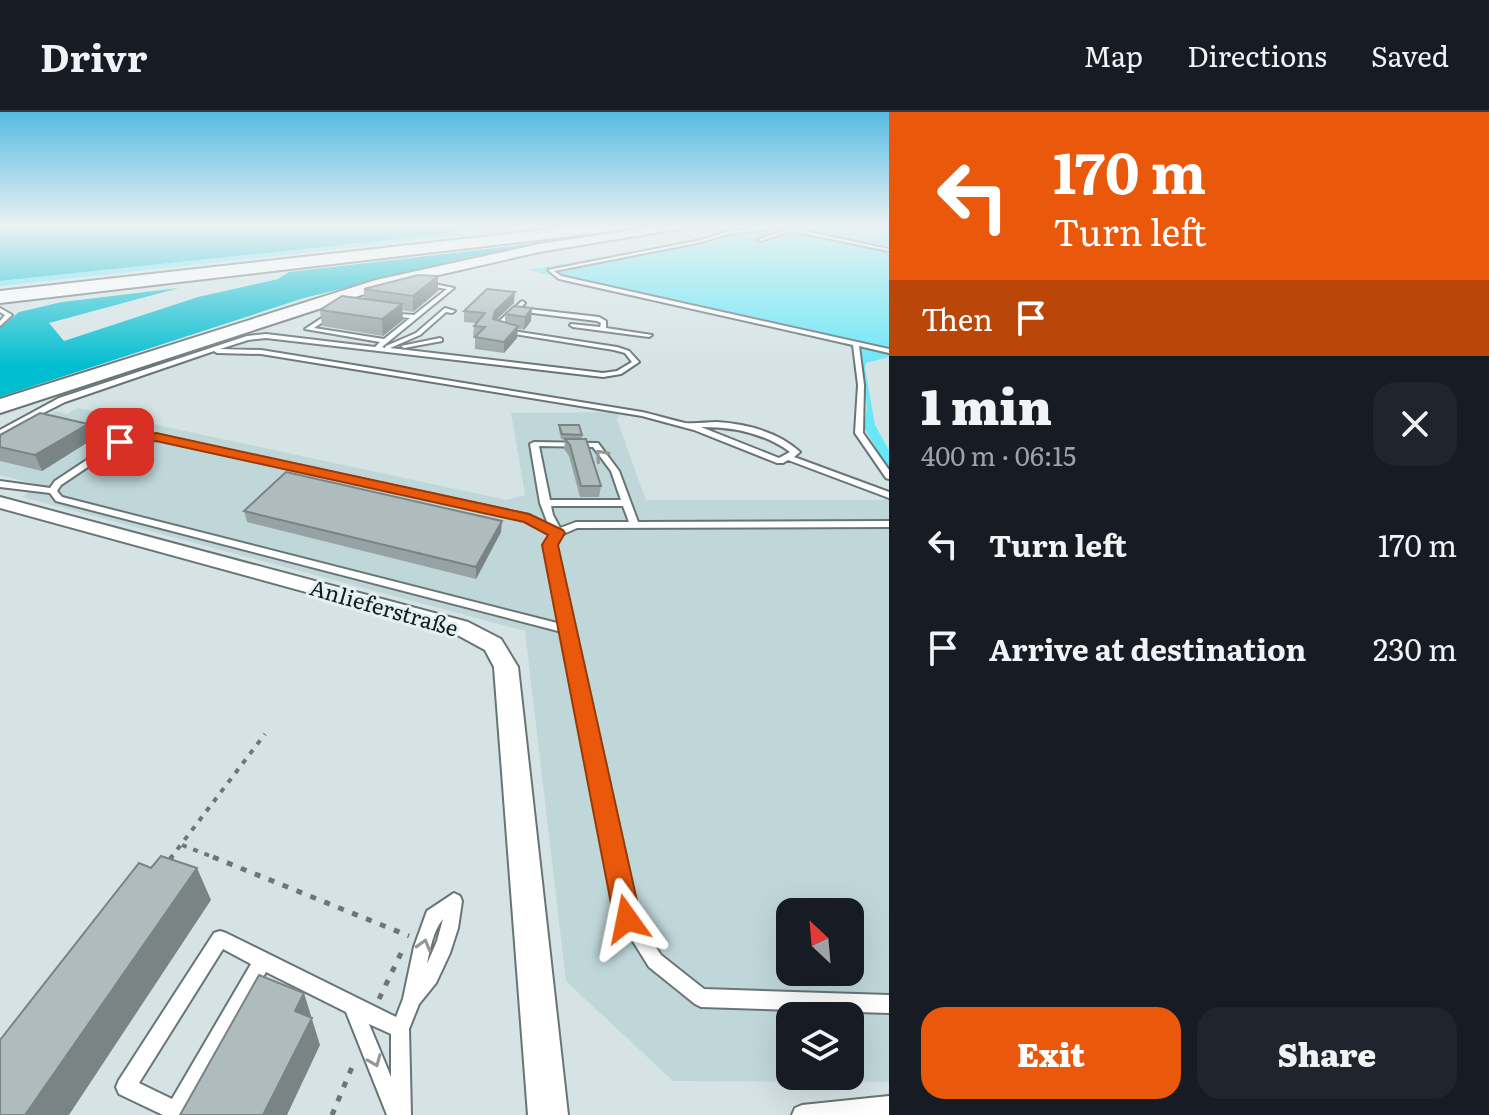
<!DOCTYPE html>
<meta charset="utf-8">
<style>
body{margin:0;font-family:Literata,serif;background:#20242c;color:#f1f3f6;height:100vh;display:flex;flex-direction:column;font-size:30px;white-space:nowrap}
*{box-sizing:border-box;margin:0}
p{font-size:26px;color:#9ea1a6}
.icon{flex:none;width:44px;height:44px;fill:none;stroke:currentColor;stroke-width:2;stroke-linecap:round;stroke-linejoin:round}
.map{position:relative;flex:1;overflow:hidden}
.sheet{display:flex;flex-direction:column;background:#171b24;width:600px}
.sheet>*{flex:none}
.banner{background:#ea580c;color:#fff;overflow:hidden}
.needle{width:52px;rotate:334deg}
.fabs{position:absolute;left:776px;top:786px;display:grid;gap:16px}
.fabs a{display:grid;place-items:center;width:88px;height:88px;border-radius:16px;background:#171b24;box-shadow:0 8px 32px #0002;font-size:40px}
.pin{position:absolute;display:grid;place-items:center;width:68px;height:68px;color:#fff;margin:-34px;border-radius:16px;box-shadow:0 4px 12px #0006}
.me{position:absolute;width:88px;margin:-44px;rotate:348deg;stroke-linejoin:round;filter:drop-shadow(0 0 6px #0008)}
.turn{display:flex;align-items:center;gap:28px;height:168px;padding:0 32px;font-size:36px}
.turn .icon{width:104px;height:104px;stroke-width:2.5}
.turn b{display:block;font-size:56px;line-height:68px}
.then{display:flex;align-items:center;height:76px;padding:0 32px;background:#0003;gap:16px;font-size:30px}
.round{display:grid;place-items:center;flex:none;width:84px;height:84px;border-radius:24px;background:#20242c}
.headline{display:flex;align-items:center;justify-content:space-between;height:136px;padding:0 32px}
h1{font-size:48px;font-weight:800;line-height:60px}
.action{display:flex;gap:16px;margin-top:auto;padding:16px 32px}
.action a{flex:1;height:92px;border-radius:24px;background:#ea580c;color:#fff;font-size:32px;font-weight:800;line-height:92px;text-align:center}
.action a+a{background:#20242c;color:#f1f3f6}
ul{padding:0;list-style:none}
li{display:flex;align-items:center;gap:24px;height:104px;padding:0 32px}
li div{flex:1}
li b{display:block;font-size:30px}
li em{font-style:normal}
header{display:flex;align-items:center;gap:48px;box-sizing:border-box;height:112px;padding:0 40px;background:#171b24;border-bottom:2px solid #363941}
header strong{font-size:38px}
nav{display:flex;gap:44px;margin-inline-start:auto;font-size:28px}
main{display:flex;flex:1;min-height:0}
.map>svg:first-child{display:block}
.built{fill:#c0d7da;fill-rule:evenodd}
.green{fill:#68e7f7}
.forest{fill:#00bdd0}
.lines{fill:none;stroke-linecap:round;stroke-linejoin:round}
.lane-casing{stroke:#687576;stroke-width:4}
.street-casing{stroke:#687576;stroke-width:4}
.primary-casing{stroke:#687576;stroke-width:4}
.highway-casing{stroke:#687576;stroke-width:4}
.path-far1{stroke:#6d7677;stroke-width:4;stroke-dasharray:5 7;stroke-linecap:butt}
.path{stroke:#6d7677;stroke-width:5;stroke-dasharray:6 9;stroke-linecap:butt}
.lane{fill:#fff;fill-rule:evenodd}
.street{fill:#fff;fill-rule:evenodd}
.primary{fill:#fff;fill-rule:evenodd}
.highway{fill:#fff;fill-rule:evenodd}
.wall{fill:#96a2a3}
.shaded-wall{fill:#7a8485}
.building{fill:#afbcbe;stroke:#7a8485;stroke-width:2}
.oneway{stroke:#969898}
.route{fill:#ea580c;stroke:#983908;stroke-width:2}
.labels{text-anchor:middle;stroke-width:6;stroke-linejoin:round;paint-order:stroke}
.street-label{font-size:22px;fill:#151a1b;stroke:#e2f1f3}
</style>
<header>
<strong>Drivr</strong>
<nav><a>Map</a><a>Directions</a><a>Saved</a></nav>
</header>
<main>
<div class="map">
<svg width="889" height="1003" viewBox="0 0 889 1003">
<rect width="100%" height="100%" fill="#d5e3e5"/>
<path class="built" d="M78,296L507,388L525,383L511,301L620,300L617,308L646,388H884L889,383V970L673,969L566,869L525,519L22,385L39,373L0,363V329L56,299L67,302ZM790,800H850V860H790ZM790,904H850V964H790Z"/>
<path class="green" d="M476,114H550L0,174V169L445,122Z
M781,114H889V245L866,251L865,256L875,313L889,338V357L864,316L867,295L861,250L849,234L528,158L700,129L724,120Z"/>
<path class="forest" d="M0,114H476L445,122L0,169Z
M573,127L469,145L304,186L0,285V216L19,200L62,190L179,176L49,211L64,229L198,185L278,167L289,160Z"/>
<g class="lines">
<g class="lane-casing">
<path id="lane" d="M771,114H786L784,115L889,137V139L787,118V120L761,129L757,128L785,118L777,116L727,122L702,130L554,159L561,164L889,237V241L859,234L864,273L863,321L889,358V367L886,366L855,321L858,273L853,233L559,167L548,158L701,128L726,120Z
M424,170L454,176L382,235L385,236L386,234L416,221L445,196L455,199L452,201L446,200L420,223L390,236L603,261L617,259L632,250L625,241L614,238L495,219L496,212L522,189L525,191L520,196L599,205L606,209V216L652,223L649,225L573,215L570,213L571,212L600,215L601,211L597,209L517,199L501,214L500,217L617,235L629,239L639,250L621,262L603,265L266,226L248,228L220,237L261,238L642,300C656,303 671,308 685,311C696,312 707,310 717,310C747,312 778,320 800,340L794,345L889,380V386L788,348L783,351H777L694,318L642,304L261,242L217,241L214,239L65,290L0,323V318L59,286L247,224L266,222L375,235L380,230L305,217L331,200L333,201V203L314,216L384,227L410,206L388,204L386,203V201L414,203L447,177L422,173ZM701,315C734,315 764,321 790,340L779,346Z
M0,196L12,203L0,214V209L5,203L0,200Z
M440,226L442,227V229L404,236L401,234Z
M156,323L529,403L548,412L540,391L530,332L534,330L595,331H598L619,359L638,410L889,409V415L577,416L561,423L555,433L635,804L661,843L704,877L889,883V901L701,895L695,892L649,855L619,807L562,520L56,389L50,381L0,375V369L50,376L55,369L117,328ZM156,327L526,408L552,422L545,433L561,512L62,385L57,379L61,373L122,332ZM539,334L593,335L611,359L621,388H550ZM551,394H623L629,410H576L560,416L553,403Z
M454,781L460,784L462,789L458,816L450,841L436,871L419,892L409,917L411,1003H387L346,900L266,860L185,1003H163L119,982L116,975L119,968L214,821L220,819L226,821L396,905L403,887L414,835L427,799ZM443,807L437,829L427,852C430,837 433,819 443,807ZM223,837L251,852L172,987L139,971ZM369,912L391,922V965Z
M889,984V1003H792L795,996L802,993Z"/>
</g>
<g class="street-casing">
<path id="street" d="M0,385L468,510L501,527L518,555L568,1003H528L494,555L485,538L452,520L0,396Z"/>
</g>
<g class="primary-casing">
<path id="primary" d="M660,114H696L539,140L386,175L0,301V287L376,168L539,132Z"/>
</g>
<g class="highway-casing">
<path id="highway" d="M580,114H629L622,118L0,191V179Z"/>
</g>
<path class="path-far1" d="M182,733L218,747
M170,747L265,622"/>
<path class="path" d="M213,745L409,824
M170,748L172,745
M379,887L403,837
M332,1003L355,948"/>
<use href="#lane" class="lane"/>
<use href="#street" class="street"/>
<use href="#primary" class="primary"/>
<use href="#highway" class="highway"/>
</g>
<path class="wall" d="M438,164V179L413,200L402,198L403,208L383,224L322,214L320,198L364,187V177Z
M514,191L496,208L505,211V202L514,194L531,209L524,218L518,217L517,226L504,241L475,237V226L473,225L474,214L476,211L464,210V199Z
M559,313L582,323V327L601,374L599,385H580L569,344L564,337L565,328L561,327L559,318Z
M0,323L93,327L42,359L0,349Z
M244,399L501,420L476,467L247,410Z"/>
<path class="shaded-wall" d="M438,164V179L413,200V184Z
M515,180L514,191L494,210L493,207L495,199Z
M402,192L403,208L383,224L382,207Z
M532,196L531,209L524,218L525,205Z
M518,214L517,226L504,241V230Z
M88,312L93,327L42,359L35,343Z
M502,409L501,420L476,467V455Z
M197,756L211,788L69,1003H25Z
M304,881L320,933L287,1003H263L295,899Z"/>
<path class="building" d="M418,163L438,164L413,184L364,177Z
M487,177L515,180L495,199L493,207L518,214L504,230L475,225L485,215L474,214L485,201L464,199Z
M342,184L402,192L382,207L320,198Z
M514,194L532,196L525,205L505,202Z
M40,301L88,312L35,343L0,335V323Z
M559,313H579L582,323L562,322Z
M565,327H586L601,374H581L570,333Z
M286,360L502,409L476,455L244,399Z
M161,744L197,756L25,1003H0V928L139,751L151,756Z
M259,863L304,881L295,899L312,906L263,1003H180Z"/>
<defs><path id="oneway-chevron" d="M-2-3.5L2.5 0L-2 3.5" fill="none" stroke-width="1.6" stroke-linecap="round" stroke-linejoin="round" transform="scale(2)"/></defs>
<g class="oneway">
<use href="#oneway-chevron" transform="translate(601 343) rotate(-131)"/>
<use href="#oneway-chevron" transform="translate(424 833) rotate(-74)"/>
<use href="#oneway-chevron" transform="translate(375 949) rotate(68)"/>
</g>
<linearGradient id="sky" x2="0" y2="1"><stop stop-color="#57bbe2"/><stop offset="0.45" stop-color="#ecf2f3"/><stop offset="1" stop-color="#ecf2f3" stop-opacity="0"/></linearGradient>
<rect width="889" height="255" fill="url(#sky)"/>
<path class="route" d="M156,321L529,402L563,418L565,421L558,433L641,807L637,816L627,820L618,816L614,807L542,433L548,423L524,410L156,329L120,334L114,330Z"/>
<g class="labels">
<g class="street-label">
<text transform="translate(384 496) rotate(16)" y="8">Anlieferstraße</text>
</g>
</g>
</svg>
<div class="fabs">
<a><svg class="needle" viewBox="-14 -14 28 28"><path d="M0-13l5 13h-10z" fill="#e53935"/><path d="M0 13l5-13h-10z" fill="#9ea1a6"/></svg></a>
<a><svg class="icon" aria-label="layers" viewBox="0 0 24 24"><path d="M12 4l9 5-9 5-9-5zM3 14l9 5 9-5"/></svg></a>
</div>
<div class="pin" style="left:120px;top:330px;background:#d93025"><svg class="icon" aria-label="arrive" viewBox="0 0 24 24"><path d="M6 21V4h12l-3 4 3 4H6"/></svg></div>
<svg class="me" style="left:627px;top:807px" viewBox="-20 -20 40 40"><path d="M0-17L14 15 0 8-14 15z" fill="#ea580c" stroke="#fff" stroke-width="4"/></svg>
</div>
<section class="sheet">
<div class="banner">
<div class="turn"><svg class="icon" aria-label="left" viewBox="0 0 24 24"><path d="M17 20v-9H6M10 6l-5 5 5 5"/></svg><div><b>170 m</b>Turn left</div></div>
<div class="then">Then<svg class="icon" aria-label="arrive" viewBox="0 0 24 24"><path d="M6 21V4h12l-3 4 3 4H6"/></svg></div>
</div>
<div class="headline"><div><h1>1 min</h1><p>400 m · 06:15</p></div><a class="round"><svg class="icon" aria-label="close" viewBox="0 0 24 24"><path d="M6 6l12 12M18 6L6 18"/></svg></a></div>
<ul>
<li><svg class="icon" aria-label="left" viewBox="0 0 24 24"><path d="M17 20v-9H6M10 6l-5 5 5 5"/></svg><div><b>Turn left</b></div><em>170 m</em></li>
<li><svg class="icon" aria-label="arrive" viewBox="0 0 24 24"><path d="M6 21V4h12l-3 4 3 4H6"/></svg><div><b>Arrive at destination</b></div><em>230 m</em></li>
</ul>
<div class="action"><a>Exit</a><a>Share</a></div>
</section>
</main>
